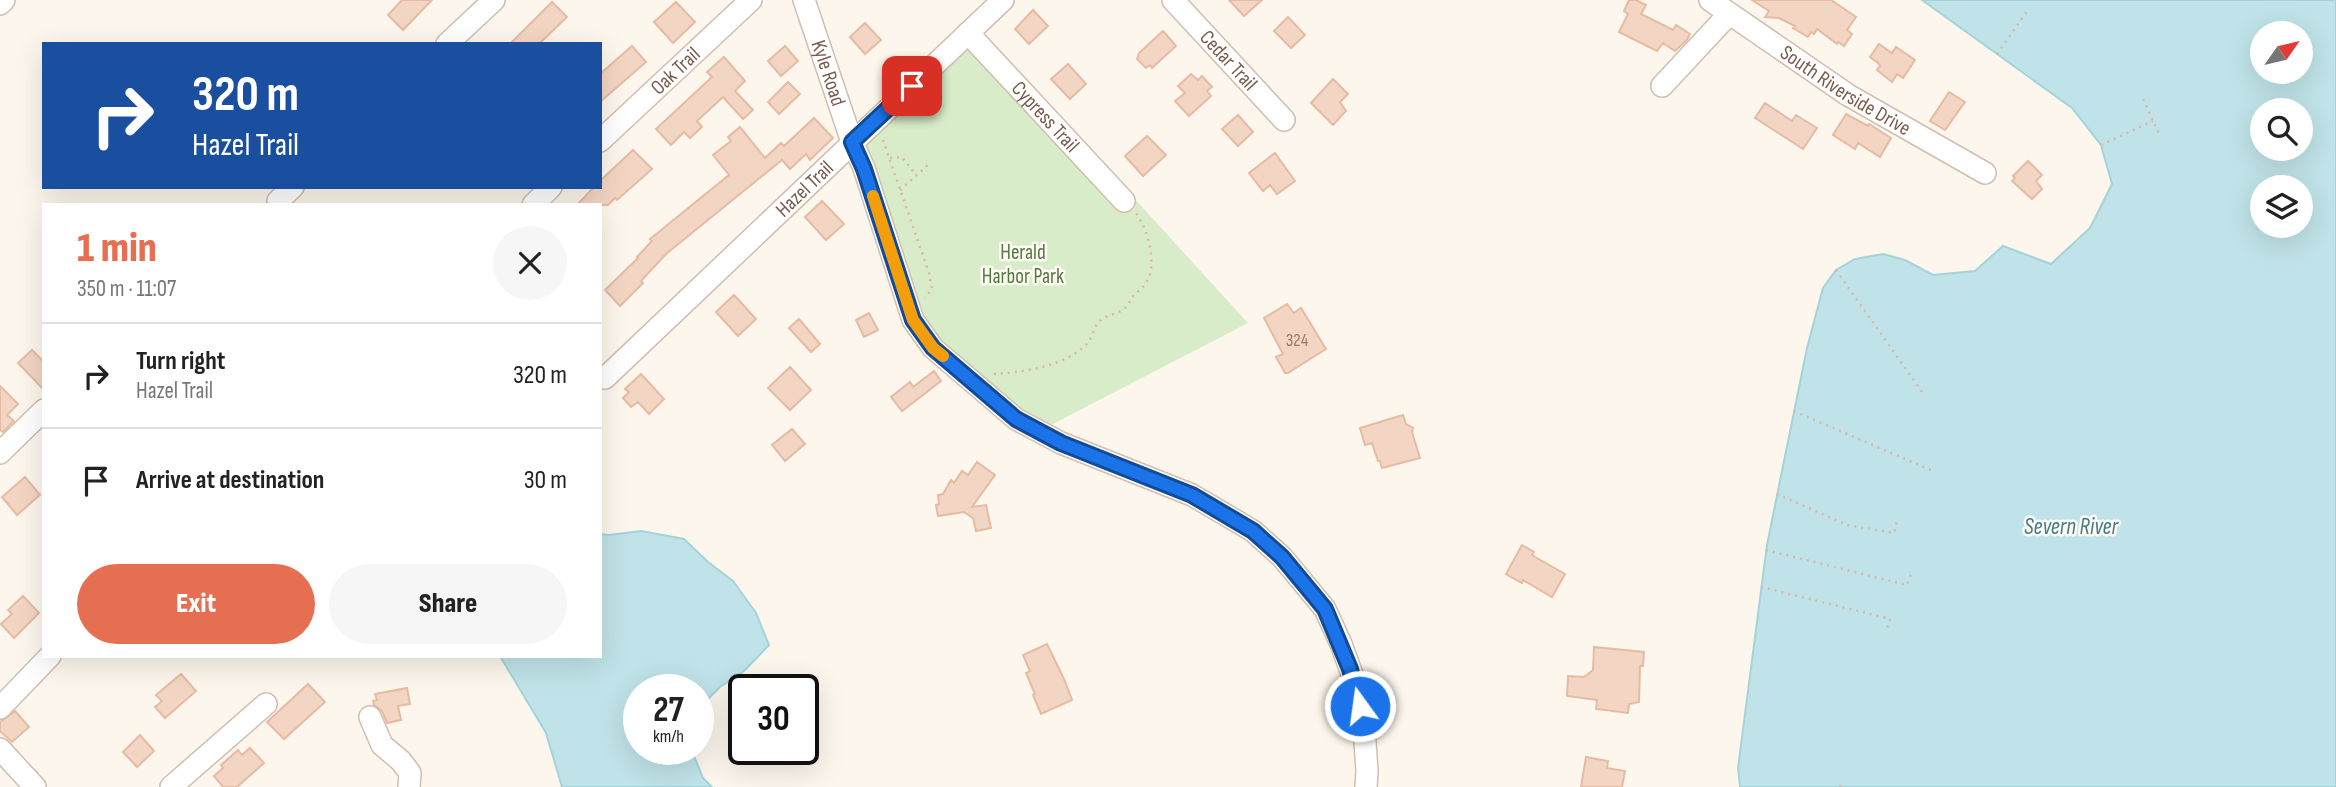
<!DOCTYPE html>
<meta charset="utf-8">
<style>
body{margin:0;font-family:"Sofia Sans Condensed",sans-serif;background:#f6f6f6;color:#222;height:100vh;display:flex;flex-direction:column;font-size:26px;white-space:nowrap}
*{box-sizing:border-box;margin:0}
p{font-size:23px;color:#767676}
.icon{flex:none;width:38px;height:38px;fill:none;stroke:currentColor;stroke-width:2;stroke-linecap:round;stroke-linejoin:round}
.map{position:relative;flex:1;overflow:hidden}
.side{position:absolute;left:42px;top:203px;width:560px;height:455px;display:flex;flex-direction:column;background:#fff;border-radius:0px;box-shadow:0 7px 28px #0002}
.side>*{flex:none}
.hud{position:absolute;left:42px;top:42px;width:560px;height:147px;border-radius:0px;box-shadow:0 7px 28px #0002;background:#1a4fa0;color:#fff;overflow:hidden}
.needle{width:46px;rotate:56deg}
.buttons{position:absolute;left:2250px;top:21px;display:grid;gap:14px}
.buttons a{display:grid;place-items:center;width:63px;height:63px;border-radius:50%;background:#fff;box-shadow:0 7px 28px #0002;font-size:35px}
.speed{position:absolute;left:623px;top:674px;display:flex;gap:14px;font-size:35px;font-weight:700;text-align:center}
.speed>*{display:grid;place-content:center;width:91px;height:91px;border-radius:50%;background:#fff;box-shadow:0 7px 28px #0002;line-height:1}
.speed small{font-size:18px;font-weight:400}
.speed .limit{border:4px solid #111;border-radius:10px;background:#fff;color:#111}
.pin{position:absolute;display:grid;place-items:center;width:60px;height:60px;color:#fff;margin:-30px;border-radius:14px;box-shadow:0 4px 10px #0006}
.me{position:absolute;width:77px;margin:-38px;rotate:346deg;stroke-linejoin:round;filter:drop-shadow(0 0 5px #0008)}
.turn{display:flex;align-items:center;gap:24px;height:147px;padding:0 35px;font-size:32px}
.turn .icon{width:91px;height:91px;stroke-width:2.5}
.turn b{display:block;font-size:49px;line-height:60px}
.round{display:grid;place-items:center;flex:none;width:74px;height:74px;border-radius:37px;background:#f6f6f6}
.summary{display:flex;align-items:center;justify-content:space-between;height:119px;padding:0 35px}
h1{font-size:42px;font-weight:800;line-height:52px;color:#e76f51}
.cta{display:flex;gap:14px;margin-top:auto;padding:14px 35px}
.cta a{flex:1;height:80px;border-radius:42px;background:#e76f51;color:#fff;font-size:28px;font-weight:800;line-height:80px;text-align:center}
.cta a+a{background:#f6f6f6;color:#222}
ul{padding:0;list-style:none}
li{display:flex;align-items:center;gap:21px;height:105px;padding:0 35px;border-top:2px solid #e0e0e0}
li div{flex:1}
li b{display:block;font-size:26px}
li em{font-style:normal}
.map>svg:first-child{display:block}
.green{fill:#d8ecc9}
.water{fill:#bfe3e8;stroke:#a5d3da;stroke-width:2;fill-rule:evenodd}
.building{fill:#f3d5c3;stroke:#e6bba3;stroke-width:2}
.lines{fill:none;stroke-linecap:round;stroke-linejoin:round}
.minor-casing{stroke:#d1beb0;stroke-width:24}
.path{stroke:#d9b8a5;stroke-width:2.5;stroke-dasharray:2 5;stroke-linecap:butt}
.minor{stroke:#fff;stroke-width:21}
.route-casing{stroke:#114b97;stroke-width:18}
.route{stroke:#1a73e8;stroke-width:12}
.slow{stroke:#f59e0b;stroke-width:12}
.labels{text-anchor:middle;stroke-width:5;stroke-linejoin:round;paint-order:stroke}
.number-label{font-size:18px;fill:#987a6a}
.street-label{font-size:21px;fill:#7a5c4d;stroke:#fffaf3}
.park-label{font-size:21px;fill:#537a41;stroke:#fffaf3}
.water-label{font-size:23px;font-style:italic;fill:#437c86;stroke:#fffaf3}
</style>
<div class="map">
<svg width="2336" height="787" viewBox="0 0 2336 787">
<rect width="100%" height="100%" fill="#fdf6ec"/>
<path class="green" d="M968,44L1133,197L1248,323L1049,426L1032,419L932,332L923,311L865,141Z"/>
<path class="water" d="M1922,0H2336V787H1740L1738,768L1767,545L1807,348L1823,288L1836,270L1855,259L1883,254L1905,260L1933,275L1975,271L2003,246L2051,264L2090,228L2112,184L2101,145L2072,108ZM2263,33H2301V72H2263ZM2263,110H2301V149H2263ZM2263,187H2301V226H2263Z
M641,531L684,539L708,562L733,581L756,613L769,645L744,671L720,687L698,709V690H639V749H691L703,778L712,787H562L546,733L500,656H600V534L609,535Z"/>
<path class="building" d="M402,0H432L403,30L388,15Z
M1229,0H1262L1244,16Z
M1629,0H1636L1646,5L1641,14L1673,30L1676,25L1690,34L1687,40L1675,51L1663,43L1657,51L1619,32L1628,14L1624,11Z
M1752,0H1831L1856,17L1847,30L1852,34L1844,46L1838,42L1837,44L1817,29L1814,34L1811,32L1808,37L1793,28L1795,26L1779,18L1765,17L1769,11Z
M552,2L567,17L539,44H510Z
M676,2L695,22L673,43L654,22Z
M1033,10L1048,26L1029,44L1015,29Z
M1288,17L1305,35L1291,48L1274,31Z
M865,23L881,40L865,54L850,37Z
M1163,31L1176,46L1152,68L1150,65L1146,68L1137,59L1139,53Z
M1879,44L1892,53L1896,47L1915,60L1903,78L1897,74L1892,82L1877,70L1880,66L1878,63L1870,57Z
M632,46L646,62L600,102V74Z
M785,46L798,61L781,76L768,61Z
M724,57L745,81L735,91L753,110L743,119L723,97L697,121L702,127L690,138L684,132L671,145L656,129L712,77L707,72Z
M1068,64L1086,84L1070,99L1051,79Z
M1191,74L1198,80L1202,76L1212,87L1207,91L1211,96L1189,116L1175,101L1185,93L1178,86Z
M1333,79L1348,94L1340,102L1346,111L1333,125L1311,103Z
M788,82L800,94L779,114L768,102Z
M1949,92L1965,102L1945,130L1930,121Z
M1765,103L1792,121L1796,115L1817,128L1803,149L1755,118Z
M1846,114L1868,126L1869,124L1891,138L1880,157L1858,143L1855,149L1833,135Z
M1238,115L1253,132L1238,146L1222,129Z
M814,118L833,138L810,160L806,154L790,169L782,160L666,254L641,281L643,283L620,306L605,290L638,258L637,257L652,241L650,239L729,175L713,155L731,141L728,137L740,127L765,158L781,143L784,146Z
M1147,136L1166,155L1143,176L1125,156Z
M633,150L652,169L617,200L615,198L608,205H577L594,187H600V181Z
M1275,153L1295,181L1277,194L1270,185L1263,191L1249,173Z
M2028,161L2042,175L2036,181L2042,189L2032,199L2012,181L2015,178L2013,176Z
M822,201L844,224L826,240L805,217Z
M734,295L756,319L738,336L716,312Z
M1287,304L1294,313L1301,308L1326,349L1288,373H1285L1276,357L1283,354L1264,318Z
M869,313L878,330L864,337L856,320Z
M799,319L820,344L811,352L789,328Z
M32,350L44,362V390L18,363Z
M790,367L811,390L790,410L768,388Z
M934,371L941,381L902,411L891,397L910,382L913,387Z
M641,374L664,399L649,414L638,402L631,407L623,398L629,392L625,389Z
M0,386L18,404L7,415L14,421L3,432L0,430Z
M1403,415L1406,424L1413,428L1412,432L1420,458L1382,468L1380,461H1378L1372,443L1365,445L1360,428Z
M792,429L805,444L785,461L772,445Z
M977,462L995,475L972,507L986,505L991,528L976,531L973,518L964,512L938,516L936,505L939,504L938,495L943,494L951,480L954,483L962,471L968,475Z
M25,477L40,495L17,515L2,497Z
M1522,545L1534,552L1532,555L1537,558L1565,574L1552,597L1523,580L1522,583L1506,574Z
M23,596L39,613L14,638L1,624L12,614L8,610Z
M1047,644L1064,679L1072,700L1041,714L1033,695L1035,694L1026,673L1030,671L1023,655Z
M1594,647L1644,652L1643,666H1640L1639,702L1629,704L1628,713L1596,709L1597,700L1567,696L1568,676L1584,677L1593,670Z
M181,674L196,691L165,718L155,707L162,701L156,695Z
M308,684L325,702L284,739L267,722Z
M407,688L410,704L398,706L401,720L387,723L382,711L374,705L373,701L377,700L375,694Z
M15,711L29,727L12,742L0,731V722Z
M140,735L154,751L137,767L123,752Z
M250,748L264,763L237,787H223L214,776L223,768L221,765L238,750L242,755Z
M1586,757L1608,761L1607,768L1625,771L1622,787H1581Z"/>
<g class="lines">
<g class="minor-casing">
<g id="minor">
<path id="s1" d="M804,0L852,142L864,168L913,320L933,348L1016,419L1061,443L1192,495L1253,531L1282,557L1325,609L1341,644L1356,685L1364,727L1367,771L1366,787"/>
<path id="s2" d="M1173,0L1284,120"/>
<path id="s3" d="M1710,0L1848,95L1985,173"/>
<path d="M0,4L4,0"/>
<path id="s4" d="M968,33L1124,201"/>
<path d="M447,44L494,0"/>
<path d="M1662,86L1729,14"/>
<path id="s5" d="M600,141L751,0"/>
<path d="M278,201L293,187"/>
<path d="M533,205L551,187"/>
<path id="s6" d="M605,378L1003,0"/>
<path d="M0,453L44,410"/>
<path d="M0,708L50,656"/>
<path d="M370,717L382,745L401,761L410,773L409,787"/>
<path d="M0,749L35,787"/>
<path d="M171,787L266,704"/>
</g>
</g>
<path class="path" d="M1997,54L2028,10
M2143,99L2160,136
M883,140L929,273L932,289L925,298
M2101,145L2153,121
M890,158L902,157L916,175
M900,190L929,164
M1836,270L1922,392
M994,374C1024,372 1061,367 1085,346C1093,339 1093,326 1101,320C1108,314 1119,314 1125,308C1129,305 1131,299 1134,295C1138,291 1143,288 1146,283C1158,266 1148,229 1136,213
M1794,411L1933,471
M1777,494L1847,525L1894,533L1897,520
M1766,550L1907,585L1911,574
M1761,587L1890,619L1887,628
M1840,787L1841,784"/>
<use href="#minor" class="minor"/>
</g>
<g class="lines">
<g class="route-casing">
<path id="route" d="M912,86L852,142L864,169L913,320L933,348L1016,419L1061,443L1192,495L1253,531L1282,557L1325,609L1350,669L1360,706"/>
</g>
<use href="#route" class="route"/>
<path class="slow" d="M873,196L913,320L933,348L943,356"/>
</g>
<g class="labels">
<g class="number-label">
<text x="1297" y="346">324</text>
</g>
<g class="street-label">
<text dy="7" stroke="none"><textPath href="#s2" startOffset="82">Cedar Trail</textPath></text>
<text dy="7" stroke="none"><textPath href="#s5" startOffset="103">Oak Trail</textPath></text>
<text dy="7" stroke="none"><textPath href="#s1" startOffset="77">Kyle Road</textPath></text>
<text dy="7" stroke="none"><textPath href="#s3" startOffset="163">South Riverside Drive</textPath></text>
<text dy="7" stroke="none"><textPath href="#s4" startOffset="114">Cypress Trail</textPath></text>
<text dy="7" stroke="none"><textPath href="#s6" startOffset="275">Hazel Trail</textPath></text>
</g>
<g class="park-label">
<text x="1023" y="259">Herald<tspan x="1023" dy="24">Harbor Park</tspan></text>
</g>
<g class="water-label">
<text x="2071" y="534">Severn River</text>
</g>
</g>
</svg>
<div class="buttons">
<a><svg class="needle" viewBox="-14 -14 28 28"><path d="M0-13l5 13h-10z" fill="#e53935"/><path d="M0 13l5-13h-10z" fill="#767676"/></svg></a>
<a><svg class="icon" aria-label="search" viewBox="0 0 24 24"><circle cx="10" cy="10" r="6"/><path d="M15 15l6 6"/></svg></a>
<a><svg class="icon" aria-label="layers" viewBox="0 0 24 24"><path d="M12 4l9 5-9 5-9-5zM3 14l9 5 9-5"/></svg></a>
</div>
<div class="speed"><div>27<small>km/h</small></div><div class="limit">30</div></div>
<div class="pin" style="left:912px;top:86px;background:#d93025"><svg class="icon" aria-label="arrive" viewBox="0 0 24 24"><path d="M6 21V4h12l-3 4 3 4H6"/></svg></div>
<svg class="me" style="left:1360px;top:706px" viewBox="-20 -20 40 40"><circle r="17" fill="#1a73e8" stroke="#fff" stroke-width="3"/><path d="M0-11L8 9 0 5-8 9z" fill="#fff"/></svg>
<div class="hud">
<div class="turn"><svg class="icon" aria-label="right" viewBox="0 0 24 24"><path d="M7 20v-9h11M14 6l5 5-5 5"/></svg><div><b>320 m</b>Hazel Trail</div></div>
</div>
<section class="side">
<div class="summary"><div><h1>1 min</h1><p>350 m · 11:07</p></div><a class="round"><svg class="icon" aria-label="close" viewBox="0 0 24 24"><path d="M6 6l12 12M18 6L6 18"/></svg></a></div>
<ul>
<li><svg class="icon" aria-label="right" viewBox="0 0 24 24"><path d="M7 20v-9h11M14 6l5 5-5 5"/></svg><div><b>Turn right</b><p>Hazel Trail</p></div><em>320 m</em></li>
<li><svg class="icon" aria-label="arrive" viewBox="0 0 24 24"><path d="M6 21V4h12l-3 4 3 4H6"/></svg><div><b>Arrive at destination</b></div><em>30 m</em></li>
</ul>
<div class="cta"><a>Exit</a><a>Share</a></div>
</section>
</div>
